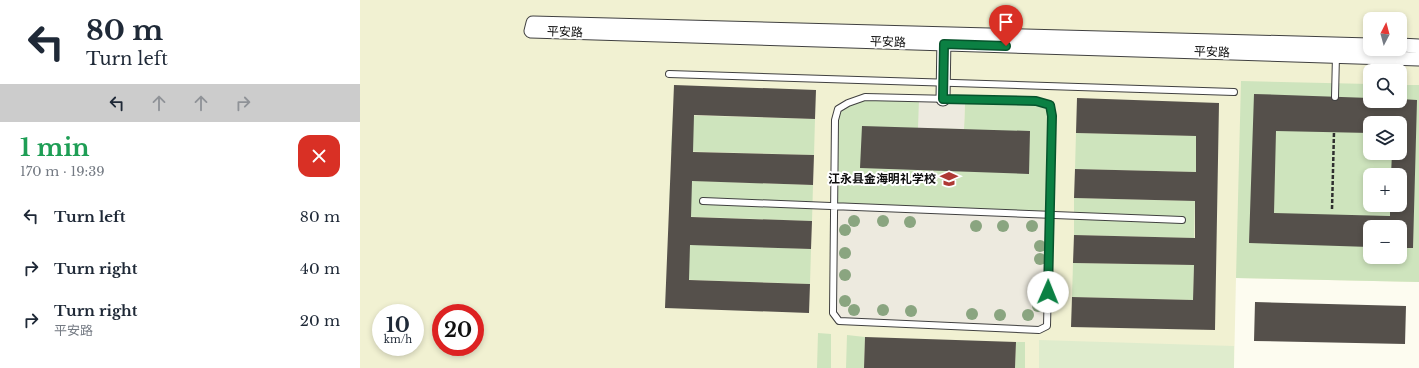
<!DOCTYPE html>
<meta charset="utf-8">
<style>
body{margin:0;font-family:"Libre Baskerville","Noto Sans SC",serif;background:#f2f2f3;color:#1f2937;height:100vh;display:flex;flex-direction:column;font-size:15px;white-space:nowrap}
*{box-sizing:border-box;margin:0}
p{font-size:13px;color:#747a83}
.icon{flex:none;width:22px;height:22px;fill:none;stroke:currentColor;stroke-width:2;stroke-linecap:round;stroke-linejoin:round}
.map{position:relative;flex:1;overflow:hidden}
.sheet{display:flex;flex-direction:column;background:#fff;width:360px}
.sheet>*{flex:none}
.guide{background:#fff;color:#1f2937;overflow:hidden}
.needle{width:26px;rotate:6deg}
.buttons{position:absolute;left:1003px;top:12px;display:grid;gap:8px}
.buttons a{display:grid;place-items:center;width:44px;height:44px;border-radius:8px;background:#fff;box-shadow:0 2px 6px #0003;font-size:20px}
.speed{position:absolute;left:12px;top:304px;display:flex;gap:8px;font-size:20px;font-weight:700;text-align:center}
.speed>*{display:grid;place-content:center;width:52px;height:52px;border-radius:50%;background:#fff;box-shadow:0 2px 6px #0003;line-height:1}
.speed small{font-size:10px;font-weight:400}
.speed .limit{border:6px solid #d22;background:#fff;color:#111}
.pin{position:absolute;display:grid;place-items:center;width:34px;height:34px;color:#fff;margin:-41px -17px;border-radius:50% 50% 50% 0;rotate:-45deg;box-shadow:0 0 4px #0007}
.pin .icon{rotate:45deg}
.me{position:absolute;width:44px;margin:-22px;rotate:1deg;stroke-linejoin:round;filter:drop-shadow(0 0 3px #0008)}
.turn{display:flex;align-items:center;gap:14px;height:84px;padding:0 20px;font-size:18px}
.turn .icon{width:52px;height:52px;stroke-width:2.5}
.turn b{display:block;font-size:28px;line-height:34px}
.lanes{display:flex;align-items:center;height:38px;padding:0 20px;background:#0003;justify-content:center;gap:20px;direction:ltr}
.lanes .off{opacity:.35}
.round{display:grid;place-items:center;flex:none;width:42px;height:42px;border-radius:12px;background:#f2f2f3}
.head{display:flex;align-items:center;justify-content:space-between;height:68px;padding:0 20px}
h1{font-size:24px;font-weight:700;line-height:30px;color:#1e9e55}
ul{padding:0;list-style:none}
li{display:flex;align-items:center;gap:12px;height:52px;padding:0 20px}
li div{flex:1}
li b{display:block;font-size:15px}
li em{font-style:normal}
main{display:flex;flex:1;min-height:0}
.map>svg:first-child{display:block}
.farmland{fill:#f1f1d2;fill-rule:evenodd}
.green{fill:#cee4bd;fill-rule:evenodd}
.pitch{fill:#dfeccd}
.plaza{fill:#edeadf}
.building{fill:#55504b;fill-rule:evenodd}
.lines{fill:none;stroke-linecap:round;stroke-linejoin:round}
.lane-casing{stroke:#404040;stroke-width:8}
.street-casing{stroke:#404040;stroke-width:15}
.path{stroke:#2f2f2f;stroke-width:2.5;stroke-dasharray:4 2;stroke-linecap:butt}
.lane{stroke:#fff;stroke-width:6}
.street{stroke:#fff;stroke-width:13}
.tree{fill:#8aa580}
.route-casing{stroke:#07532c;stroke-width:10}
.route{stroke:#0b8043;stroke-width:7}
.labels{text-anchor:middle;stroke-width:4;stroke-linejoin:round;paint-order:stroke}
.street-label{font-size:12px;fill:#0d0d0d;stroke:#fff}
.poi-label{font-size:12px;font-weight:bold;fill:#0d0d0d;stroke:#fff;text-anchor:end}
</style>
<main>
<section class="sheet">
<div class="guide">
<div class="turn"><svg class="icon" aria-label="left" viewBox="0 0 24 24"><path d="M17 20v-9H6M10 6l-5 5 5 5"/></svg><div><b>80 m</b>Turn left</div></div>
<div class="lanes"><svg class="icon" aria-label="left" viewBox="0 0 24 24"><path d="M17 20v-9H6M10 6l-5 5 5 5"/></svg><svg class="icon off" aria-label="ahead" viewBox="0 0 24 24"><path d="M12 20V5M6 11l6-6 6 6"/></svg><svg class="icon off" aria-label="ahead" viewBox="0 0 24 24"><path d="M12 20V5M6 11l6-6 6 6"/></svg><svg class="icon off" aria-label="right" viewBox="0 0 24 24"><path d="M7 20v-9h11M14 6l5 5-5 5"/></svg></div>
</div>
<div class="head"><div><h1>1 min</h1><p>170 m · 19:39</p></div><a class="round" style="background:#d93025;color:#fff"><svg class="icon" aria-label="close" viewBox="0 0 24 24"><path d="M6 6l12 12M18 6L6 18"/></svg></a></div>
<ul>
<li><svg class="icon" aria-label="left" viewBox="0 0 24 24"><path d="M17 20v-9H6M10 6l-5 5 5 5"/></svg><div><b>Turn left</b></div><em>80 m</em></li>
<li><svg class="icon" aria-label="right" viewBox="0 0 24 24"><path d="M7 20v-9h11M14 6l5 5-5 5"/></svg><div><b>Turn right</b></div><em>40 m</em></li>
<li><svg class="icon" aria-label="right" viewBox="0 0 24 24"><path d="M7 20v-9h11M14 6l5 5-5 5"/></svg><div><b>Turn right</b><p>平安路</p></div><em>20 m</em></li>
</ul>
</section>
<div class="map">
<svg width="1059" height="368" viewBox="0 0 1059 368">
<rect width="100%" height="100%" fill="#fdfcf0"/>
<path class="farmland" d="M0,0H1059V282L876,278L874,368H0ZM1010,19H1040V49H1010ZM1010,71H1040V101H1010ZM1010,123H1040V153H1010ZM1010,175H1040V205H1010ZM1010,227H1040V257H1010ZM21,313H55V347H21ZM81,313H115V347H81Z"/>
<path class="green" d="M881,81L1010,84V101H1040V85H1059V282L876,278ZM1010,123H1040V153H1010ZM1010,175H1040V205H1010ZM1010,227H1040V257H1010Z
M505,97L559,99L604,129L605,100L676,101L690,105V214L474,206L478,109Z
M313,115L455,119L454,155L311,151Z
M716,133L836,136V172L715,169Z
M310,180L453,185L452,221L309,216Z
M714,198L835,201L834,238L714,235Z
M308,244L451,249L450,284L307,279Z
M713,263L834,265L833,300L712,297Z
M458,333L471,334V368H457Z
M487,335L505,337L504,368H486Z
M656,342H665V368H655Z"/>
<path class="pitch" d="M679,340L874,346V368H679Z"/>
<path class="plaza" d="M559,99L605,100L604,129L558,128Z
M474,206L690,214L687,326L679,330L479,321L473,313Z"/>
<path class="building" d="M314,85L456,90L455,119L334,115L333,152L454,155L453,185L332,181L331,217L452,221L451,249L330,245L329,280L450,284L449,313L305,308Z
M894,94L1010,98V101H1040V99L1057,100L1053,248H1040V227H1010V247L889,243ZM1010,123H1040V153H1032L1031,175H1040V205H1030V216L914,213L916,131L1010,133Z
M717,98L859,103L855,330L711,327L712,297L833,300L834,265L713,263L714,235L835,238V201L714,198L715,169L836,172V136L716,133Z
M502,126L670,131L669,174L500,168Z
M895,302L1046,306L1045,344L894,341Z
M505,337L656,342L655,368H504Z"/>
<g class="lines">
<g class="lane-casing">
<path id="lane" d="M309,74L874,92
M505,97L676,101L690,105L692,116L687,326L679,330L479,321L473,313L475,120L478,109L488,103Z
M975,97L976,55
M343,201L822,220"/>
</g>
<g class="street-casing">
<path id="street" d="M1010,45L173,23L171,31L1059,59
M1040,45L1059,46
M583,99L584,37"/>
</g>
<path class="path" d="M972,209L974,132"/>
<use href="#lane" class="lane"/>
<use href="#street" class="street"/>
</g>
<g class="tree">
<circle cx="494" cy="221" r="6"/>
<circle cx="523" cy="221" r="6"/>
<circle cx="550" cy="222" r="6"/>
<circle cx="616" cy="226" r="6"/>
<circle cx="643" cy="226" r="6"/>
<circle cx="672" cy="226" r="6"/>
<circle cx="485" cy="230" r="6"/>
<circle cx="680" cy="246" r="6"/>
<circle cx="485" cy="253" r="6"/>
<circle cx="680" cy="259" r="6"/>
<circle cx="485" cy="275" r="6"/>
<circle cx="679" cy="292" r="6"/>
<circle cx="485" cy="301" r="6"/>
<circle cx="678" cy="306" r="6"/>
<circle cx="494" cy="310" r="6"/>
<circle cx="523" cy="310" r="6"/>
<circle cx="551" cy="311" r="6"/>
<circle cx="612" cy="314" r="6"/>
<circle cx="640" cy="315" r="6"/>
<circle cx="668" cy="315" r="6"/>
</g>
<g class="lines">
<g class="route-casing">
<path id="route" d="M646,46L584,44L583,99L676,101L690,105L692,116L688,292"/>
</g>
<use href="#route" class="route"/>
</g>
<defs>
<g id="school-bare" transform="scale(1.38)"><path d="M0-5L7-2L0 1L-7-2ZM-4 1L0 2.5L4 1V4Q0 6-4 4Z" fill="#ae3934" stroke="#fff" stroke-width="2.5" paint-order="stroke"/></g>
</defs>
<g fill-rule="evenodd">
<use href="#school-bare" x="589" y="179"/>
</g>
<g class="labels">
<g class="street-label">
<text transform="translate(205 32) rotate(2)" y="4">平安路</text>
<text transform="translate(528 42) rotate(2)" y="4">平安路</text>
<text transform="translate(852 52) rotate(2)" y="4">平安路</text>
</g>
<g class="poi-label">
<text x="576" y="183">江永县金海明礼学校</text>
</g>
</g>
</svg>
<div class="buttons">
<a><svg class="needle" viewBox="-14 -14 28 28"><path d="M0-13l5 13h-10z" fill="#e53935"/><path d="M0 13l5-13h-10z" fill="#747a83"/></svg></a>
<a><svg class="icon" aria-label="search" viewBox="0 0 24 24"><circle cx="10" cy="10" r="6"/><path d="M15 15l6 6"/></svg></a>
<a><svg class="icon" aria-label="layers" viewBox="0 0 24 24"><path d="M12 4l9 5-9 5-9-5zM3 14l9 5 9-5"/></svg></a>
<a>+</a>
<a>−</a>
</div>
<div class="speed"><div>10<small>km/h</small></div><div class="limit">20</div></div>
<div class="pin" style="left:646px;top:46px;background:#d93025"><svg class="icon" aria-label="arrive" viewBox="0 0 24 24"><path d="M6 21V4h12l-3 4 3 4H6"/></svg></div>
<svg class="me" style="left:688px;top:292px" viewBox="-20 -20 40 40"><circle r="19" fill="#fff"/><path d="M0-13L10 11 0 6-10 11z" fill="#0b8043"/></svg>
</div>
</main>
